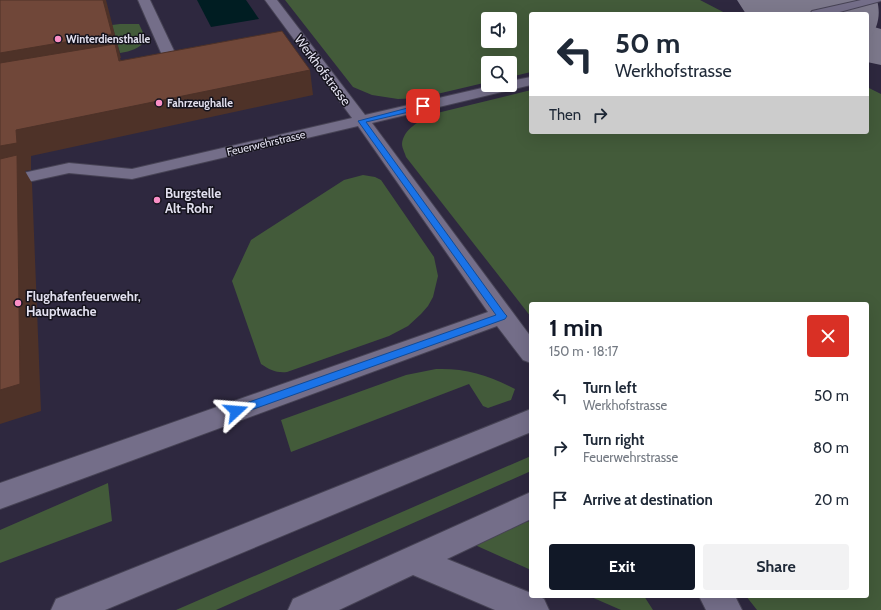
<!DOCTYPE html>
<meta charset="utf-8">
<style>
body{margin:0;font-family:Cabin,sans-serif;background:#f2f2f3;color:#1f2937;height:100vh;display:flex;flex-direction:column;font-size:15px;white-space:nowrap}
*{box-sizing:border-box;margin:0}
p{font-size:13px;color:#747a83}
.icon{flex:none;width:22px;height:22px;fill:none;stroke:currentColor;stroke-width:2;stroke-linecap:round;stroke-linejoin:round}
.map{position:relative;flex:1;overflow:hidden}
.sheet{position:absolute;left:529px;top:302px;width:340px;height:296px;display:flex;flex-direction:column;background:#fff;border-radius:4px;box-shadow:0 4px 16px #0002}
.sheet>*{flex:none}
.banner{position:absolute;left:529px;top:12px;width:340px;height:122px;border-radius:4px;box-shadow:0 4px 16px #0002;background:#fff;color:#1f2937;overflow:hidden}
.fabs{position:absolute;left:481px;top:12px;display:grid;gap:8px}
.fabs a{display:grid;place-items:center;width:36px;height:36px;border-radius:4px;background:#fff;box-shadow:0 4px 16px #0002;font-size:20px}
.pin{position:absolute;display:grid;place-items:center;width:34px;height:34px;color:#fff;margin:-17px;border-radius:8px;box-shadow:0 2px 6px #0006}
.me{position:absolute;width:44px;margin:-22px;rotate:71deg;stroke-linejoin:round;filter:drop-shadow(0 0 3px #0008)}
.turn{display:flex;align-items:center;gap:14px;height:84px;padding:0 20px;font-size:18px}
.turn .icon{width:52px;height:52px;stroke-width:2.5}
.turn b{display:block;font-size:28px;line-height:34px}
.then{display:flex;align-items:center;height:38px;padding:0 20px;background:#0003;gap:8px;font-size:15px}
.round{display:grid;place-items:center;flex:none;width:42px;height:42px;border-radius:4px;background:#f2f2f3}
.overview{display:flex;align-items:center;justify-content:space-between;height:68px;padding:0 20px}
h1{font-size:24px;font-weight:800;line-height:30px;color:#111827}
.cta{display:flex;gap:8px;margin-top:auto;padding:8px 20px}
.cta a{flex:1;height:46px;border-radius:4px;background:#111827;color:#fff;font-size:16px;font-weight:800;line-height:46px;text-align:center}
.cta a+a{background:#f2f2f3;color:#1f2937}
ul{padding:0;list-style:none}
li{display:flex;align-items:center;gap:12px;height:52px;padding:0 20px}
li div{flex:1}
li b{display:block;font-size:15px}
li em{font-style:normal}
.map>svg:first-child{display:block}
.green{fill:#435b3a;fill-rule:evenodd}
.water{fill:#001d22}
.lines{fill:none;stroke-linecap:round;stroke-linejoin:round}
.taxiway{fill:#7d798c;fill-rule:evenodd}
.runway{fill:#7d798c;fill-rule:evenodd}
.minor-casing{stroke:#474355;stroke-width:2}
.minor{fill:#746e89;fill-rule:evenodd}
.shaded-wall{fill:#4e3228}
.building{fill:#704739;stroke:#4e3228}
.route{fill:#1a73e8;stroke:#114b97}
.poi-dot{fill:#fa8fc6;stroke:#15131d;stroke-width:1.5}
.labels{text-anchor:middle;stroke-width:3;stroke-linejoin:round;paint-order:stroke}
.far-poi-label{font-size:11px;font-weight:bold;fill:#e2e0ef;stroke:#15131d;text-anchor:start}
.far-street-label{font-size:11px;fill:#e2e0ef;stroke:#15131d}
.street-label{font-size:13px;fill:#e2e0ef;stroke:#15131d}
.poi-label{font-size:13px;font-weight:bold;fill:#e2e0ef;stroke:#15131d;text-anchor:start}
</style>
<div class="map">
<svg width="881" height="610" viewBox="0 0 881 610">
<rect width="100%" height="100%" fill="#2e283f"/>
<path class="green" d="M285,0H700L727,14H531V72L510,77V63H488V82L420,98L398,99L372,95L353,87ZM488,19H510V41H488Z
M120,24H139L146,39C140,49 131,51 120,53L112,25Z
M867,87L881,94V610H757L746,596H867V304H531V317L406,157C405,153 402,148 402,144C403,129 421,120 433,114L531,90V132H867Z
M363,175L375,177L381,180L434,257L438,276L433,297L428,306L421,314L408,326L389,336L287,372C276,373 270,370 261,364L232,281L251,240L344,180Z
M436,369C465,368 489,375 515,389L511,400L488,408L483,406L469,384L291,452L281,420L406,375Z
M531,456V471L216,610H176Z
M108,483L112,521L0,563V530Z
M531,521V570L475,545L518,523Z
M589,596H644L653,610H621Z"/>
<path class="water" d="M197,0H246L259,19L211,27Z"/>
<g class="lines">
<path class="taxiway" d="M787,0H834L841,4L848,14H789L783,5Z
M867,25L881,29V65L867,62Z"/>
<path class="runway" d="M737,0H877C881,15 878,27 869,40H867V14H746Z"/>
<g class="minor-casing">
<path id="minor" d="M138,0H150L176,55L174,58L169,59L164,58L162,55Z
M265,0H277L365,115L495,85H510V81L531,77V85L372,123L531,337V363L523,360L497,326L0,509V483L488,312L358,126L132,179L69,173L0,188V178L69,163L132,169L352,118Z
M861,0H881V1L832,14H810L812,11Z
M531,409V432L105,610H51L56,599Z
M531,492V519L447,559L531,593V596H538L544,599L549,610H495L413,575L339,610H288L293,599Z
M699,596H735L742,610H706Z"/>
</g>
<use href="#minor" class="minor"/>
</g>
<path class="shaded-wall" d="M103,0H106L121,58H120L124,69L0,80V53Z
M310,70L313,95L31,156V170L25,171L32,183L41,411L0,424V146L16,130Z"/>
<path class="building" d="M0,0H103L112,34L0,53Z
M282,31L310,70L16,130L17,143L0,146V63L115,44L119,61Z
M17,155L20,384L0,390V159Z"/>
<path class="route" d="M423,104L426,105V108L366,122L505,314L507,316L505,319L240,414L236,416L232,414L231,411L232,408L496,315L358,121Z"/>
<g class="poi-dot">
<circle cx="58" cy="39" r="4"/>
<circle cx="159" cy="103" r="4"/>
<circle cx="157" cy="200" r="4"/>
<circle cx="18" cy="303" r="4"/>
</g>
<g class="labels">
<g class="far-poi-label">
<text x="66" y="43">Winterdiensthalle</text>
<text x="167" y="107">Fahrzeughalle</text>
</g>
<g class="far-street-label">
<text transform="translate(266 143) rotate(-13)" y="4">Feuerwehrstrasse</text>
</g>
<g class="street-label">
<text transform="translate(323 70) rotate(53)" y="5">Werkhofstrasse</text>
</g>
<g class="poi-label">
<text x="165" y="198">Burgstelle<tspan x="165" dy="15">Alt-Rohr</tspan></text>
<text x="26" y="301">Flughafenfeuerwehr,<tspan x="26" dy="15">Hauptwache</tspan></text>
</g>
</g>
</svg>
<div class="fabs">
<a><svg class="icon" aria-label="sound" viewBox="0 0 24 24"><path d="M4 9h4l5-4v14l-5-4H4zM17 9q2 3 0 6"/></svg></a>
<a><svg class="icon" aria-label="search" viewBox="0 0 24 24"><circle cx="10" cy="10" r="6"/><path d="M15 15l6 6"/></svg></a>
</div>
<div class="pin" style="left:423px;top:106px;background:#d93025"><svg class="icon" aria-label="arrive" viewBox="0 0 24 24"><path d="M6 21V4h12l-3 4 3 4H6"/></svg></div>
<svg class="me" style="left:236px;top:411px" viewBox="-20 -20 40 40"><path d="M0-17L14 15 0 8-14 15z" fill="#1a73e8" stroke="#fff" stroke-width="4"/></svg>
<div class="banner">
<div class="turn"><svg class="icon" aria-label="left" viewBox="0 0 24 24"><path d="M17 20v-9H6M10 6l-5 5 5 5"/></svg><div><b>50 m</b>Werkhofstrasse</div></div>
<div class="then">Then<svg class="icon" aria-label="right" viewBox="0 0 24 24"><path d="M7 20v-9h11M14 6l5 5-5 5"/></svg></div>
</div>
<section class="sheet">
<div class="overview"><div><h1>1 min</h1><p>150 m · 18:17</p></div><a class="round" style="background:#d93025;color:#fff"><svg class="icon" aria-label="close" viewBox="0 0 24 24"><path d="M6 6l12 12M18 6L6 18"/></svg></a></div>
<ul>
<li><svg class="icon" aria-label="left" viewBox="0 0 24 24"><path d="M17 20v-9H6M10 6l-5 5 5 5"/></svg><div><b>Turn left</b><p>Werkhofstrasse</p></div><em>50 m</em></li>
<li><svg class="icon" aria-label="right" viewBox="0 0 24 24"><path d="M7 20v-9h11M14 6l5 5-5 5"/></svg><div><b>Turn right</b><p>Feuerwehrstrasse</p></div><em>80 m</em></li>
<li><svg class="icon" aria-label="arrive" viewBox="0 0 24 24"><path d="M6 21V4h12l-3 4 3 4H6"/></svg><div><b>Arrive at destination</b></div><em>20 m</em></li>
</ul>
<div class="cta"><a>Exit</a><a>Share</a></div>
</section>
</div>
